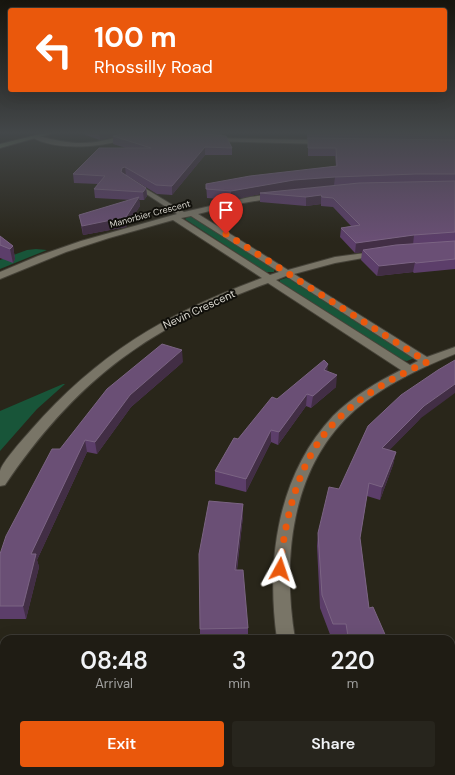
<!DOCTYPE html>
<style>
body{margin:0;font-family:"DM Sans",sans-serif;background:#27251d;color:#f1f3f6;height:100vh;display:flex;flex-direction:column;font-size:15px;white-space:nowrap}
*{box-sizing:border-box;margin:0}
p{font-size:13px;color:#a1a1a0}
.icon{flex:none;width:22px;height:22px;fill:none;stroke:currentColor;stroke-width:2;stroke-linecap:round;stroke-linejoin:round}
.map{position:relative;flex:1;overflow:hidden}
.details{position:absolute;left:0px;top:635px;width:455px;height:140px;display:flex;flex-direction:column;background:#1f1c14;border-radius:12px 12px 0 0;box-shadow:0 4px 16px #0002,0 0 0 1px #3c3a34}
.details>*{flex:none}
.hud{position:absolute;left:8px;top:8px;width:439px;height:84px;border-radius:4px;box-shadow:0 4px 16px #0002,0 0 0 1px #3c3a34;background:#ea580c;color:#fff;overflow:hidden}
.pin{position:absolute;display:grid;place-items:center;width:34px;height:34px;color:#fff;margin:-41px -17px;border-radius:50% 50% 50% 0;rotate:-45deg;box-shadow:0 0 4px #0007}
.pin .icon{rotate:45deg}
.me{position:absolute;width:44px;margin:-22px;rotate:5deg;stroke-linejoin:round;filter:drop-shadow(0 0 3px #0008)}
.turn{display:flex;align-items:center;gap:14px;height:84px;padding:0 20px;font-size:18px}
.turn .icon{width:52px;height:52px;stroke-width:2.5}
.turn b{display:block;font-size:28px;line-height:34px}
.eta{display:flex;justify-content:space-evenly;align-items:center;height:68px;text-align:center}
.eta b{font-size:24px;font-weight:600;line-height:28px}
.action{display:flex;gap:8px;margin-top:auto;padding:8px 20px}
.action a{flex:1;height:46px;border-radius:4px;background:#ea580c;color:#fff;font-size:16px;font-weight:600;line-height:46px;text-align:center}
.action a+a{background:#27251d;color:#f1f3f6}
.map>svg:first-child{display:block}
.green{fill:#185539}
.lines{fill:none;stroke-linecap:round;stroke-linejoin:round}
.minor-casing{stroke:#464339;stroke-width:2}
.secondary-casing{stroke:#464339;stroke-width:2}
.minor{fill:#797567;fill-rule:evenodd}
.secondary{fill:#707f5f;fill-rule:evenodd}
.wall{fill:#5c3e6a;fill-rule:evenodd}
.shaded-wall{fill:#422e45}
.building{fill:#6a4f75;stroke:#7b6483}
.route{stroke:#ea580c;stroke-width:7;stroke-dasharray:0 12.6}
.labels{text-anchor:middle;stroke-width:4;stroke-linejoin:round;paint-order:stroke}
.far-street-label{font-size:9px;fill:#d9d7cf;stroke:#100f0a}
.street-label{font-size:11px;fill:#d9d7cf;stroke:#100f0a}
</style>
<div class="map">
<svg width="455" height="775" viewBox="0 0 455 775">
<rect width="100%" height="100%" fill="#29261a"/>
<path class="green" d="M188,217H193L274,269V272H266L185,219Z
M36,249L47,250L0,269V260L27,250Z
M286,278L291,279L414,358L407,361L402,360L280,282V280Z
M63,384H65L37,409L0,451V411Z"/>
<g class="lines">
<g class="minor-casing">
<path id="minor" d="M130,133H137C116,148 54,152 32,137L35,135C75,146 90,146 130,133Z
M213,138L323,140L326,142L323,144L211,141L210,140Z
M133,181L184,212L250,197L279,193V197L237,204L198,214L288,270L335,257L380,251L381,253L380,255L335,263L294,274L427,357L455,347V354C420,368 384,385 355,410C290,467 282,560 295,639H277C266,561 277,476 333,416C352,397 377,382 401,370L268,283C150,326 76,380 5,485L0,486C0,481 0,475 0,471C2,462 24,438 31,430C97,354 168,312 262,278L173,220L109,238L66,252L0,279V272L38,256L81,241L177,214L131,184V182ZM191,216L279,272L270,275L181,218ZM286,276L418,361L410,365L276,280Z
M320,771H342L344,775H322Z"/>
</g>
<g class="secondary-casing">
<path id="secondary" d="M45,133H53L0,148V144Z"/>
</g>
<use href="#minor" class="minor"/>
<use href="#secondary" class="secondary"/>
</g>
<path class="wall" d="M85,133H126L100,140L85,135Z
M126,133H222V136L232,148V155H205L172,195L157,194L126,175L146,188L147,196L144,200H139L140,206L126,227L83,235L79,215L132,200L95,198L94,189L98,184L74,183L73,174L126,148L113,144V136Z
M307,133H455V269L414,273L413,272L377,276L361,260L362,252L355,253L340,237L341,228L351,226L333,207L321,206V204L306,206L260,202V194L231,200L207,198L206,184L336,166L335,156H308V139H307ZM334,185H345L275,192L294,189Z
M0,236L13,246L15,259L13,263L0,258Z
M183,362L131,407L97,454L87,452L37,560L39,567L26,619H0V554L60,449Z
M328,371L336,387L311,408L306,406L278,445L271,442L246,492L215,484V471L238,439L277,399Z
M421,418L389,450L396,452L393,465L380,500L367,496L360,538L369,608L387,639L344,637H331L320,608L317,546L318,533L339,489Z
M243,504V516L237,570L248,628V639H200V629Z
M4,655V714L0,712V658Z
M125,771H148L146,775H134Z
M380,771H442L441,775H381Z"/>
<path class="shaded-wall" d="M99,133H126L100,140Z
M205,147V155L172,195V186Z
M125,167L126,175L121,172L122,168Z
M335,177L334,185L294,189L265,194L260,193V194L231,200V191L294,180Z
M146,188L147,196L144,200L143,192Z
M321,195V204L306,206V197Z
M139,197L140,206L126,227L83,235L82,226Z
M414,235L413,245L363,250L362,252L355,253L356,243Z
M13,246L15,259L13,263L10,249Z
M415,262L413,272L377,276L379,266Z
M182,350L183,362L131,407L97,454L95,442L130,395Z
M328,364L327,376L324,370Z
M337,375L336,387L311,408L313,396Z
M455,384V393L421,418L379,461L382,448L424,406Z
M307,394L306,406L278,445L279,432Z
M271,430V442L246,492V479Z
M85,440L87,452L37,560L39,567L26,619L23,606L31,554Z
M396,452L393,465L380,500L382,487Z
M243,504V516L235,583V570Z
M142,771H148L146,775H143Z
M425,771H442L441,775H411Z"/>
<path class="building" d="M126,133H195L226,136L232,148L205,147L172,186L156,185L125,167L122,168L121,172L146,188L143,192L94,189L105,176L73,174L99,148H151L113,136Z
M370,133H455V134Z
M308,138L455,140V174H416L335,177L294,180L231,191L206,189V184L250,176L337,166L336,148H308Z
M455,181V232L414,235L356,243L341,228L360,225L333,198L322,197L321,195L306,197L260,193L359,183Z
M139,197L126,217L82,226L79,215Z
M0,236L13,246L10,249L0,245Z
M455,241V259L416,263L415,262L379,266L363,250L396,245Z
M162,344L182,350L130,395L95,442L85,440L31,554H36L23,606H0V554L6,536L52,449H60L107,389Z
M324,360L328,364L324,370L337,375L313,396L307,394L279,432L271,430L246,479L215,471L234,438L238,439L272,397L277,399Z
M455,360V384L424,406L382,448L396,452L382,487L369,483L360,538L369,608L373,607L387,639H338L348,636L346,624H333L322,595L318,533L329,487L339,489L368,426L401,395L438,370Z
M209,501L243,504L235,570H243L248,628L200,629L199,554Z
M3,655H4V703L0,702V658Z
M388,771H425L411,775H390Z"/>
<linearGradient id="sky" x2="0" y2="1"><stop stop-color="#17150e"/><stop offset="0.55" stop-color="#434749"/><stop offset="1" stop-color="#434749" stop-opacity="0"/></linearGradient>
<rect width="455" height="241" fill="url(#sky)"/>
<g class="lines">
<path class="route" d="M226,234L427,362C396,376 363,394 338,419C299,456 285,517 280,569"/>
</g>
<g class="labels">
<g class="far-street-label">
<text transform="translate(150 214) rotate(-15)" y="3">Manorbier Crescent</text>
</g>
<g class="street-label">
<text transform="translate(199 309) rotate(-25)" y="4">Nevin Crescent</text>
</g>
</g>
</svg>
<div class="pin" style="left:226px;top:234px;background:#d93025"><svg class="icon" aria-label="arrive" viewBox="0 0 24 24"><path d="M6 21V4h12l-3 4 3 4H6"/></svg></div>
<svg class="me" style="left:280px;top:569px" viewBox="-20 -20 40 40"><path d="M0-17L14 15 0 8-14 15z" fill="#ea580c" stroke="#fff" stroke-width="4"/></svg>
<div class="hud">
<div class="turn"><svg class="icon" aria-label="left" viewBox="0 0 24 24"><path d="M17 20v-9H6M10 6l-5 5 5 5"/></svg><div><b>100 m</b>Rhossilly Road</div></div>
</div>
<section class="details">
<div class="eta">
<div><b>08:48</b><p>Arrival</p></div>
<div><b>3</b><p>min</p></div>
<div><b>220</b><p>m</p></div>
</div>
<div class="action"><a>Exit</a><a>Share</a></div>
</section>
</div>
